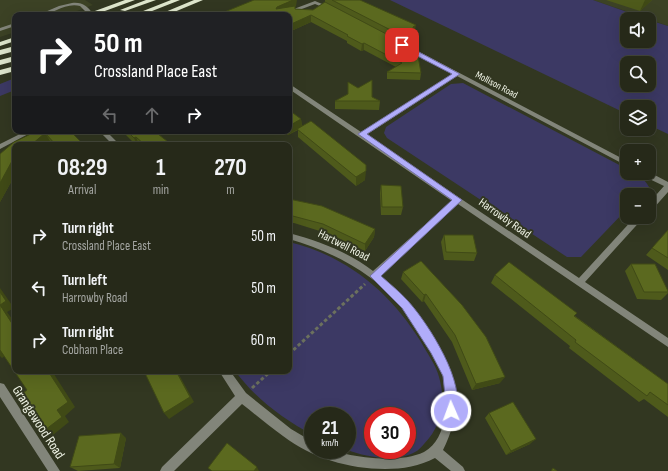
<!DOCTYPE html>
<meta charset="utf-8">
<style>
body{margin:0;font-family:"Sofia Sans Condensed",sans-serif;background:#2e3122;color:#f1f3f6;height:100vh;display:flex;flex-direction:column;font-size:15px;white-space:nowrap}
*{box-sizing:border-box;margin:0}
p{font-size:13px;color:#a4a6a2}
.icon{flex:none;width:22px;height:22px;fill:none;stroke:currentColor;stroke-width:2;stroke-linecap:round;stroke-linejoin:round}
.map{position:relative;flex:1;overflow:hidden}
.side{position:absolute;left:12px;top:142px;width:280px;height:232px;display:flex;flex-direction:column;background:#262919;border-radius:8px;box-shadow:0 4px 16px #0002,0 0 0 1px #424538}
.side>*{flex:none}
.banner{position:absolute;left:12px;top:12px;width:280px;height:122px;border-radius:8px;box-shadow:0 4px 16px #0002,0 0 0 1px #424538;background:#202124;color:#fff;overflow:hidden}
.buttons{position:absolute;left:620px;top:12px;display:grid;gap:8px}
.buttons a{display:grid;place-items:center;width:36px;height:36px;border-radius:8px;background:#262919;box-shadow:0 4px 16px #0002,0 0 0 1px #424538;font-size:20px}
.speed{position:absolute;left:304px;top:407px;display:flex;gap:8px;font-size:20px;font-weight:700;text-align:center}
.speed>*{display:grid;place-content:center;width:52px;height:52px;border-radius:50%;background:#262919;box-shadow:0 4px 16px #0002,0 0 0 1px #424538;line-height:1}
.speed small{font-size:10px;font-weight:400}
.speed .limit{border:6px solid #d22;background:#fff;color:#111}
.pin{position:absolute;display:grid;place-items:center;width:34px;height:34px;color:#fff;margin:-17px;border-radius:8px;box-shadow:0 2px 6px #0006}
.me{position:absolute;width:44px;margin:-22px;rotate:358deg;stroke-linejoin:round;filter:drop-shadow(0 0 3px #0008)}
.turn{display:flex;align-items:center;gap:14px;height:84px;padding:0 16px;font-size:18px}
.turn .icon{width:52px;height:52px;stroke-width:2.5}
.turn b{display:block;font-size:28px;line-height:34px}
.lanes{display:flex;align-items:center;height:38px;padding:0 16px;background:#0003;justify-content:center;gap:20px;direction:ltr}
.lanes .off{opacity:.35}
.eta{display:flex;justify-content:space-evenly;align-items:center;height:68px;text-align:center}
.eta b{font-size:24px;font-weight:700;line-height:28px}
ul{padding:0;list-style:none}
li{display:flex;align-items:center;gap:12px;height:52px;padding:0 16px}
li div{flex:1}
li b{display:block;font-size:15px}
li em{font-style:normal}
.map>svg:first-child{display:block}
.built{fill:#3c4225}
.green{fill:#3c3964;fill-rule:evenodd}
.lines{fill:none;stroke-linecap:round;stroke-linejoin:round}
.path{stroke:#6c715e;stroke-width:3;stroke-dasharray:3.5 2.5;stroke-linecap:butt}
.service{fill:#82857a;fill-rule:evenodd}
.minor{fill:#82857a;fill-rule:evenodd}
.trunk{fill:#dee6cc;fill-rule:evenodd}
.wall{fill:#4e5a1b}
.shaded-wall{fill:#404a16}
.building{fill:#5b691f;stroke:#404a16}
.route{fill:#b1adfa;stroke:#7370a2}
.labels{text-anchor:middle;stroke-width:4;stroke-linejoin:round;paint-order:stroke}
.far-street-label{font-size:10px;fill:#eff3e5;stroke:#323721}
.street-label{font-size:12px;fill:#eff3e5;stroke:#323721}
.near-street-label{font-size:14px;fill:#eff3e5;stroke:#323721}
</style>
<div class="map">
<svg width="668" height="471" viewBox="0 0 668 471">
<rect width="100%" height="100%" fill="#323721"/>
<path class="built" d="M0,0H85L93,5L66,15H15V32L0,37Z
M593,0H668V26L649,19Z"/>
<path class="green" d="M390,0H593L647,19H627V41H649V20L668,26V134L649,125V107H627V114ZM627,63H649V85H627Z
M15,78V90L0,96V84Z
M463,83L627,169V173C637,173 644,178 649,187L641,195H627V209L581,257H567L387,138L384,133L386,127L451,84Z
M289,242C347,256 390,292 421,342C427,353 436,365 439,377C446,401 442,426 424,444C421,447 418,451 415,452C396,463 367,457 347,450V416H313V435C283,419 256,399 235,371H289ZM373,416H407V450H373Z"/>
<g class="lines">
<path class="path" d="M289,354L365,284
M252,388L271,371"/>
<path class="service" d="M72,3C83,2 87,6 93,14L89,15L80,6C65,2 53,15 38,15L59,6Z
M15,23V26L0,31V28Z"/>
<path class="minor" d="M315,1L334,9L330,10L315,4L286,15H278Z
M410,47L627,161V166L457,76L366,135L579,278L635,217H644L585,282L668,338V347L458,204L380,276C404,294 416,311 431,336C437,344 443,353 447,362C462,391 457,422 443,450L463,467L465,471H451L435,458C420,466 403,469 385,469C349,469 312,458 283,436C269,426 256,415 242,404L174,471H160L162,467L235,396L219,371H230L246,393L291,429L313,442V450C319,450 325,449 331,450C336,451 341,453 346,454C368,459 403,462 424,452C437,445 442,431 445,417C451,386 441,368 425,343C418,332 412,320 404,309C375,274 332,251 289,239V233C319,241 348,252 373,271L452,201L289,89V84L291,85L361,132L453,74L408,50V48Z
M26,131H34L0,149V144Z
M99,131H106L120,145H113Z
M649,172L668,182V192L652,210L649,211V203L664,186L641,175L640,173Z
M0,383L4,384L60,471H48L0,397Z"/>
<path class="trunk" d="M125,0H135L94,15H84Z
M146,0H156L125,11L120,10Z
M171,0H180L142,15H133Z
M194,0H203L167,15H158Z
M15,37V41L0,46V42Z
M15,46V51L0,55V50Z
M15,56V61L0,65V60Z
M15,66V71L0,75V70Z"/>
</g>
<path class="wall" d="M325,0H360L415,31L414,32L416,43L415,49L421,73L420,80L387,79V72L396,67L364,50L361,51L347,43V41L311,22L289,32V15H217L296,6H295V9L313,10L325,2Z
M606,0H652L640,11Z
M372,97L380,101L379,110L335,109V101Z
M301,119L302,127L365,180L356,186L298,137V130L288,135L284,131H289Z
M37,131L84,145H53L50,141L15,145V175L0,202V154Z
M122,131H154L172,145H136Z
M381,185L403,207L401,215H381L380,193Z
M289,199L375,229L374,237L365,251L323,232L294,223H289Z
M668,230V270L646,255Z
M444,235L477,253L474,261L444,260L441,242Z
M421,261L500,383L472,390L452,342L424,301L422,302L401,279L403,272Z
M631,264L668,291V293L661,300L637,299L625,271Z
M495,275L575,316L668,384V417L644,399L639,402L569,348L570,346L491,283Z
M489,413L530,444L506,455L485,418Z
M126,438L120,468L78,471L70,467Z"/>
<path class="shaded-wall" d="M293,0H297L296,6H295V13L276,9L277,7Z
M645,0H652L640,11Z
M311,15V22L289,32V25Z
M416,25L415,31L412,33L413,27Z
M364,43V50L361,51L362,44Z
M301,119L302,127L288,135V131H289V126Z
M45,133L50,141L46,145H31Z
M136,137L139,145H137L134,138Z
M15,159V175L0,202V183L12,161Z
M366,171L365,180L356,186V177Z
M375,229L374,237L365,251V244Z
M0,288L14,308L7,312L15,323V328L0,305Z
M426,294L424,301L422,302L424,295Z
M0,349L7,355L2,358L0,356Z
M48,371H52L75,407L65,416L69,422L53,435L45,430L57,410Z
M176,371H177L194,402L169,419L164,413Z
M505,377L500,383L472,390L476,384Z
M121,433L126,438L120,468L114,464Z
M536,439L530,444L506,455L511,451Z
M257,467L259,471H254Z"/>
<path class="building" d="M254,0H293L277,7L276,9L295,6V9L313,10L325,2L417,50L421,73L387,72L402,63L364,43L362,44L347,36L348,35L311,15L289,25V15H217Z
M332,0H360L416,25L413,27L416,43Z
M372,80V97L380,101H335L348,94V82L358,88Z
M289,110L301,119L289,126Z
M311,121L366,165V171L356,177L297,129Z
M37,131H70L84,145H56L45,133L31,145H15V159L12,161L0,183V154L14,142Z
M127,131H154L172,145H145L136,137L134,138Z
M381,185L401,186L403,207H382Z
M289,199L322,206L375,229L365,244L323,224L289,215Z
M668,230V258L652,248Z
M444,235H473L477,253L446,252Z
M421,261L462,305L486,337L505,377L476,384L455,335L426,294L424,295L403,272Z
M509,262L577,313L574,316L668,384V405L650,392L647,396L575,342L576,340L495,275Z
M631,264H655L668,291V292H644Z
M0,292L6,301L0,305Z
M0,305L15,328V371H48L68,402L57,410L62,417L45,430L23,393L27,390L0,350Z
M144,371H176L190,397L164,413Z
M513,402L536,439L511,451L489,413Z
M121,433L114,464L70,467L79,436Z
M227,443L257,467L254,471H212L208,468Z
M553,468L557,471H551Z"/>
<path class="route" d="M400,44H404L460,74L367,134L462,200L381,276C390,284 400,292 408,301C428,323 468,385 455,415L451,416L447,415L443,376L431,353L402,308L370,276L452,200L358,134L452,74L400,47Z"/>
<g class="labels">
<g class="far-street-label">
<text transform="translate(497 84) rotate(28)" y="4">Mollison Road</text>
</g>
<g class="street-label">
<text transform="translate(505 218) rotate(35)" y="4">Harrowby Road</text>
<text transform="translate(344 245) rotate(27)" y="4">Hartwell Road</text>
</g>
<g class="near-street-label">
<text transform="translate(39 422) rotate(57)" y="5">Grangewood Road</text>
</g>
</g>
</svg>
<div class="buttons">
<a><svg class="icon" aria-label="sound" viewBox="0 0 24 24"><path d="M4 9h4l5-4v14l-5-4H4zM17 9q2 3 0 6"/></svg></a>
<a><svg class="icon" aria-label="search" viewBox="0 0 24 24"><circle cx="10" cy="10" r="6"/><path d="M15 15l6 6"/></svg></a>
<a><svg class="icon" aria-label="layers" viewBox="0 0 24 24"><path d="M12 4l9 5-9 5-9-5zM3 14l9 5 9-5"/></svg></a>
<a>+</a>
<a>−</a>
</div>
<div class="speed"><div>21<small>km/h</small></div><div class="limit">30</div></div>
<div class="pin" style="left:402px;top:45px;background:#d93025"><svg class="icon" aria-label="arrive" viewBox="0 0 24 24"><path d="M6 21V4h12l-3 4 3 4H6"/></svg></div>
<svg class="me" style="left:451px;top:411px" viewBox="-20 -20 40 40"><circle r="17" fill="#b1adfa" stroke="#fff" stroke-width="3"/><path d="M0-11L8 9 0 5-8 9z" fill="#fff"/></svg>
<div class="banner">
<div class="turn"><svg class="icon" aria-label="right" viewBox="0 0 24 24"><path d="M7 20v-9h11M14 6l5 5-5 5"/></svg><div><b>50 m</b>Crossland Place East</div></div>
<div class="lanes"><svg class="icon off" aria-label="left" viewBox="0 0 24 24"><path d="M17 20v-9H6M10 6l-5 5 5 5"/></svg><svg class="icon off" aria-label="ahead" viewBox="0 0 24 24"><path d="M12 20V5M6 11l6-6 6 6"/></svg><svg class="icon" aria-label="right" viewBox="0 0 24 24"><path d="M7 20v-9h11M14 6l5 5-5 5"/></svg></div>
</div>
<section class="side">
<div class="eta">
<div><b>08:29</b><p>Arrival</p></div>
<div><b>1</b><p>min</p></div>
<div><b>270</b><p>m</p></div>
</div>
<ul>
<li><svg class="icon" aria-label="right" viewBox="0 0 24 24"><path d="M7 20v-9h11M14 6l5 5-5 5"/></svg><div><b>Turn right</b><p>Crossland Place East</p></div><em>50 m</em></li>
<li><svg class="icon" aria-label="left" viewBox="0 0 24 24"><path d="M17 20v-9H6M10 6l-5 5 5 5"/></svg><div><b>Turn left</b><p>Harrowby Road</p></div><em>50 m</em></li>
<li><svg class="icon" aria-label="right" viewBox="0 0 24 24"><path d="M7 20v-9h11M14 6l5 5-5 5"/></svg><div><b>Turn right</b><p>Cobham Place</p></div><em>60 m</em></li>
</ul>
</section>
</div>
